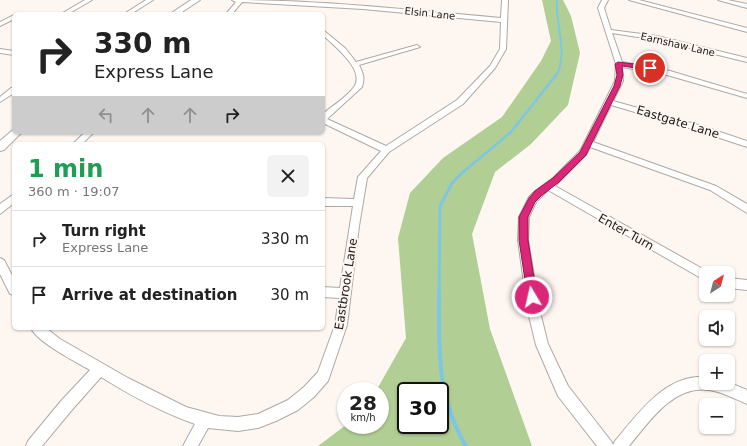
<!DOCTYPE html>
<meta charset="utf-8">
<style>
body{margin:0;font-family:"DejaVu Sans",sans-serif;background:#f2f2f2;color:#222;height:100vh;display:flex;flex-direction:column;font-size:15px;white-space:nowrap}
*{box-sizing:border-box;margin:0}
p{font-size:13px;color:#767676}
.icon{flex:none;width:22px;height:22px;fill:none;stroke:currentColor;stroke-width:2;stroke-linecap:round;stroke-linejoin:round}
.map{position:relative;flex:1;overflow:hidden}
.sheet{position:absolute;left:12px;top:142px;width:313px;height:188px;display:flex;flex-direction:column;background:#fff;border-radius:6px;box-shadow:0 1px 3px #0004}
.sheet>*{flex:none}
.guide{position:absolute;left:12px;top:12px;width:313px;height:122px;border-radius:6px;box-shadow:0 1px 3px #0004;background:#fff;color:#222;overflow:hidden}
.needle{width:26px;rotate:36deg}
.buttons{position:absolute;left:699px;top:266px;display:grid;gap:8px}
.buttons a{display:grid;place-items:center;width:36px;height:36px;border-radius:6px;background:#fff;box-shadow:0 1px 3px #0004;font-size:20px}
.speed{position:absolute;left:337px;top:382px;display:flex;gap:8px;font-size:20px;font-weight:700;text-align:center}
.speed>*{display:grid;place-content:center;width:52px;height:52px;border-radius:50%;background:#fff;box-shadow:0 1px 3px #0004;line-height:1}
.speed small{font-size:10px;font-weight:400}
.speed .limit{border:2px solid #111;border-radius:6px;background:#fff;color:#111}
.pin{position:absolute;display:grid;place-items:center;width:34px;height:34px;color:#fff;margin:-17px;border:2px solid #fff;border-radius:50%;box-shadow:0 1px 4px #0007}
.me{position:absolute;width:44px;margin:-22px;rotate:351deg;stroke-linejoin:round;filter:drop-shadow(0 0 3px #0008)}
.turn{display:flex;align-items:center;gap:14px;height:84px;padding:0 16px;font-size:18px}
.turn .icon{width:52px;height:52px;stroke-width:2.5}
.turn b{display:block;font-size:28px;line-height:34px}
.lanes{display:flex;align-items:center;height:38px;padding:0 16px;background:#0003;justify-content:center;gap:20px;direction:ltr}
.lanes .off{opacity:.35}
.round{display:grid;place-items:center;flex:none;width:42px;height:42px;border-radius:6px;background:#f2f2f2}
.headline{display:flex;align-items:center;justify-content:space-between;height:68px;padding:0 16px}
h1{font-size:24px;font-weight:600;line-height:30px;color:#1e9e55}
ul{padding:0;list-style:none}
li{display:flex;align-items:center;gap:12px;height:56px;padding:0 16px;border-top:1px solid #e0e0e0}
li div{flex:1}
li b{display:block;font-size:15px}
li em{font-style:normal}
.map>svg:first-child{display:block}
.forest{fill:#b1ce94;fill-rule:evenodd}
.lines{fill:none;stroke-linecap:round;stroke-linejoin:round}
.stream-far3{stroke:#7dc7e4;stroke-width:2}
.stream-far2{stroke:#7dc7e4;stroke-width:2.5}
.stream-far1{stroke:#7dc7e4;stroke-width:3}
.stream{stroke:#7dc7e4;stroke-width:4}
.minor-casing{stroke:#afa9a4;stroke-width:2}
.tertiary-casing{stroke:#afa9a4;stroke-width:2}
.minor{fill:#fff;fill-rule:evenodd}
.tertiary{fill:#fff;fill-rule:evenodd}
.route{fill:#db2777;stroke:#8e194d}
.labels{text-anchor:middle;stroke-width:4;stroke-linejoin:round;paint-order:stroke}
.far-street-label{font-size:10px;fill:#1d1a19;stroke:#fdf6f1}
.street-label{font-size:12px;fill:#1d1a19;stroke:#fdf6f1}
</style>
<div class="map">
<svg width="747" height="446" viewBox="0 0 747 446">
<rect width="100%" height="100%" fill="#fdf6f1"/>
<path class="forest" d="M542,0H563L571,16L580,53L568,105L531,144L495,172L472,234L490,329L532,446H318L346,425H380V391H376L406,338L398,238L410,193L443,158L502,117L541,61L551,41ZM406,391H440V425H406Z"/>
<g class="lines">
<path class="stream-far3" d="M556,76C569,53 555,25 557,0"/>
<path class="stream-far2" d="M463,172L511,132L556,75"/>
<path class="stream-far1" d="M439,293L440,206L452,183L464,171"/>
<path class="stream" d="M439,292C439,348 436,396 466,446"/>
<g class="minor-casing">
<path id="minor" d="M85,0H92L68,14H61Z
M146,0H153L131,14H124Z
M232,0C322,0 412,10 501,18L502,0H508L506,49L495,68L463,104L389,152L367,178L359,226L347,325L328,381L314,397L298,410L276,421L258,428L238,431L208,428L198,446H183L195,424C163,413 130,395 101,377L71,411L42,446H26L28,441L61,401L90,370C76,362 37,342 31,328H46L60,339L128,378L186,407L219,416L238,417L258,414L288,400L304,387L318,372L335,325L339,298L323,297V287L340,288L353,206H323V198L354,199L358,177L381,151L323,123V114C333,105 346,98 354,87C366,70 334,46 323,35V30L345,48L356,62L417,45L420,47L359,65C363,73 365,78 362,87L327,119L386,146L457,100L490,66L500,49L501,22L363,9L242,2L232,14H226L236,2Z
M602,0H608L604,8L611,30L657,36L747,58V62L657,40L612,33L622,62L670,71L747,94V98L667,75L622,67L623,81L613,101L702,126L747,141V147L696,130L611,105L593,142L716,186L747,204V213L710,190L590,147L586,155L555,186L710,273H706V281L548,190L536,202L529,217L528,240L540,312L548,344L568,386L611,441L613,445L615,441C638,414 665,374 706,377V383L728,382L747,390V404C735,399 723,392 709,390C673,385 649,422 629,446H597L558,396L536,345L528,312L518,240L519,217L529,197L535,191L553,178L580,151L615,81L616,64L598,8Z
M629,0H639L747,28V32Z
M718,0H728L747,4V8Z
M14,15V19L0,26V22Z
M0,49L14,51V55L0,53Z
M11,88H14V93L0,102V97Z
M85,132H94L82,144H73Z
M14,194V203L0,214V204Z
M0,258L4,260L14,279V295L10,294L0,274Z
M728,278L747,280V290L728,288Z"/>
</g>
<g class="tertiary-casing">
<path id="tertiary" d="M191,0H200L179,14H170Z
M14,129V132H22L4,150L0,151V141Z"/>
</g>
<use href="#minor" class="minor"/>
<use href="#tertiary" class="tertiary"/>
</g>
<path class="route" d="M618,62L650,66L653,68L650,70L622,66L623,75L620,86L586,155L559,182L541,196L535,202L528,217V240L537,297L535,300L532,302L528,300L519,240V217L529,198L535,191L553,178L580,152L614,86L617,75L615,64Z"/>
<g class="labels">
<g class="far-street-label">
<text transform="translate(430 13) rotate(6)" y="4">Elsin Lane</text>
<text transform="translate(678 44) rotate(13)" y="4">Earnshaw Lane</text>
</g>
<g class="street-label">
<text transform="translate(678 122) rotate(17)" y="4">Eastgate Lane</text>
<text transform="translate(626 232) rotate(29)" y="4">Enter Turn</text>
<text transform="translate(346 284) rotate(-81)" y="4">Eastbrook Lane</text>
</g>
</g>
</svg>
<div class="buttons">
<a><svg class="needle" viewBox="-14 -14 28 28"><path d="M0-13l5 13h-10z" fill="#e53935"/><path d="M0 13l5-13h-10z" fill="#767676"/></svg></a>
<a><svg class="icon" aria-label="sound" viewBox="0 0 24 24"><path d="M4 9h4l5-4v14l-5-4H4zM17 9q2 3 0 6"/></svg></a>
<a>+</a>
<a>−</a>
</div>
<div class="speed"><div>28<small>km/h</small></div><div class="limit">30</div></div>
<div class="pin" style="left:650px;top:68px;background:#d93025"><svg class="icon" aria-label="arrive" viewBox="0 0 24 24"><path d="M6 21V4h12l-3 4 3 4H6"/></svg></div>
<svg class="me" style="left:532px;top:297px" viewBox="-20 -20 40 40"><circle r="17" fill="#db2777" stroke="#fff" stroke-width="3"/><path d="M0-11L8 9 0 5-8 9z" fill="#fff"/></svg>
<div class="guide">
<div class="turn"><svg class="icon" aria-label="right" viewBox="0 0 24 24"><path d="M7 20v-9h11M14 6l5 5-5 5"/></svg><div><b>330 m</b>Express Lane</div></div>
<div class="lanes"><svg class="icon off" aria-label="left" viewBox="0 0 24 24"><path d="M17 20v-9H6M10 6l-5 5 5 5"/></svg><svg class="icon off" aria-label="ahead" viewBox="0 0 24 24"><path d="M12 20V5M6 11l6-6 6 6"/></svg><svg class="icon off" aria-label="ahead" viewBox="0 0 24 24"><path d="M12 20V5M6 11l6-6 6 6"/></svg><svg class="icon" aria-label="right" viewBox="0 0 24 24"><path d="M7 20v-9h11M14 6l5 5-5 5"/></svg></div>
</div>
<section class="sheet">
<div class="headline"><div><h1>1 min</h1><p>360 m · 19:07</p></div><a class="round"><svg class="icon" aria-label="close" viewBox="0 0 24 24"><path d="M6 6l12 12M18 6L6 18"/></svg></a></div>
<ul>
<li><svg class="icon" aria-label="right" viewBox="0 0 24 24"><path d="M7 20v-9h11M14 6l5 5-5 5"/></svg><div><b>Turn right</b><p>Express Lane</p></div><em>330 m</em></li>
<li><svg class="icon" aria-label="arrive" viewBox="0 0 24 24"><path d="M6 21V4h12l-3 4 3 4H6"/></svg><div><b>Arrive at destination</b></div><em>30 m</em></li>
</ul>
</section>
</div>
